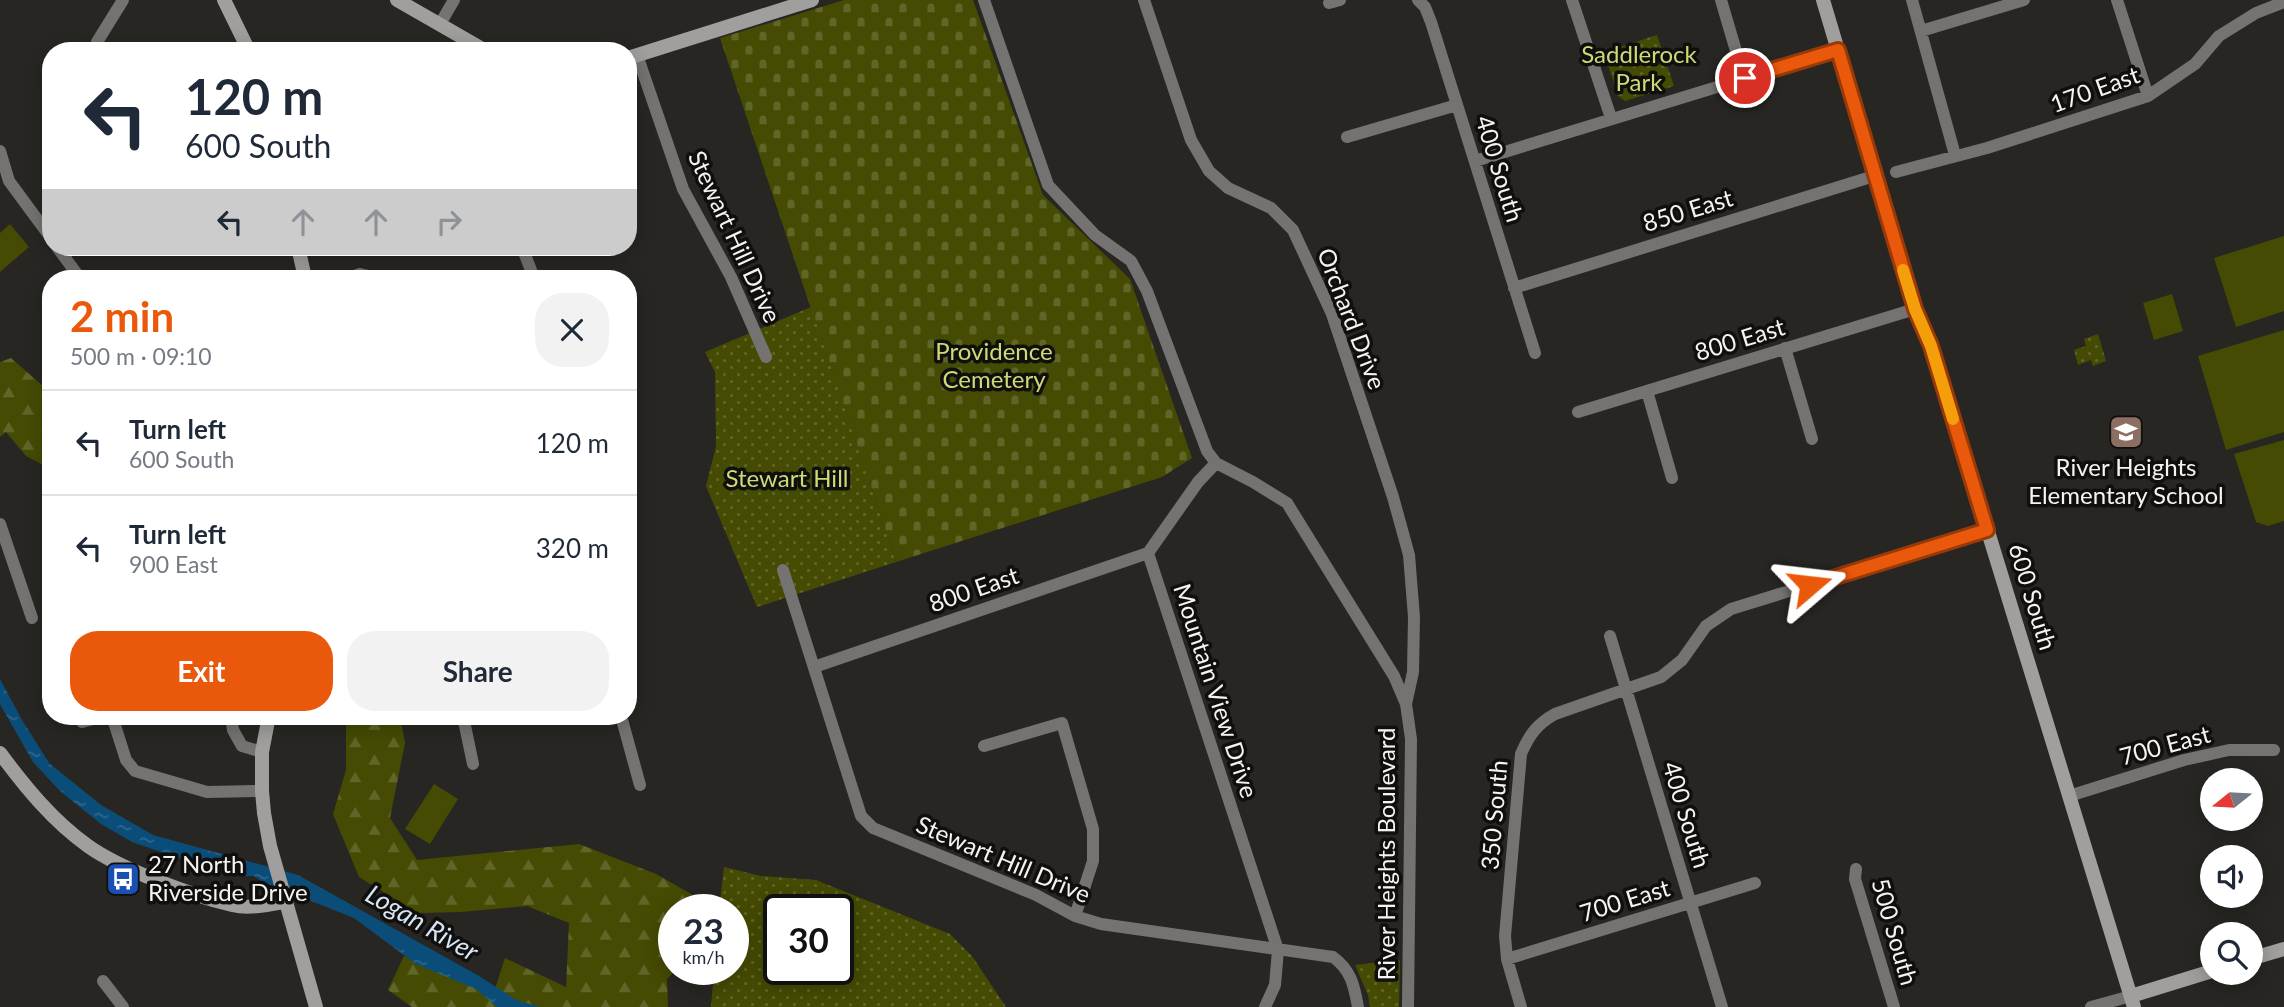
<!DOCTYPE html>
<meta charset="utf-8">
<style>
body{margin:0;font-family:Lato,sans-serif;background:#f2f2f3;color:#1f2937;height:100vh;display:flex;flex-direction:column;font-size:26px;white-space:nowrap}
*{box-sizing:border-box;margin:0}
p{font-size:23px;color:#747a83}
.icon{flex:none;width:38px;height:38px;fill:none;stroke:currentColor;stroke-width:2;stroke-linecap:round;stroke-linejoin:round}
.map{position:relative;flex:1;overflow:hidden}
.side{position:absolute;left:42px;top:270px;width:595px;height:455px;display:flex;flex-direction:column;background:#fff;border-radius:28px;box-shadow:0 4px 18px #0003}
.side>*{flex:none}
.guide{position:absolute;left:42px;top:42px;width:595px;height:214px;border-radius:28px;box-shadow:0 4px 18px #0003;background:#fff;color:#1f2937;overflow:hidden}
.needle{width:46px;rotate:252deg}
.tools{position:absolute;left:2200px;top:768px;display:grid;gap:14px}
.tools a{display:grid;place-items:center;width:63px;height:63px;border-radius:50%;background:#fff;box-shadow:0 4px 18px #0003;font-size:35px}
.speed{position:absolute;left:658px;top:894px;display:flex;gap:14px;font-size:35px;font-weight:700;text-align:center}
.speed>*{display:grid;place-content:center;width:91px;height:91px;border-radius:50%;background:#fff;box-shadow:0 4px 18px #0003;line-height:1}
.speed small{font-size:18px;font-weight:400}
.speed .limit{border:4px solid #111;border-radius:10px;background:#fff;color:#111}
.pin{position:absolute;display:grid;place-items:center;width:60px;height:60px;color:#fff;margin:-30px;border:4px solid #fff;border-radius:50%;box-shadow:0 2px 7px #0007}
.me{position:absolute;width:77px;margin:-38px;rotate:73deg;stroke-linejoin:round;filter:drop-shadow(0 0 5px #0008)}
.turn{display:flex;align-items:center;gap:24px;height:147px;padding:0 28px;font-size:32px}
.turn .icon{width:91px;height:91px;stroke-width:2.5}
.turn b{display:block;font-size:49px;line-height:60px}
.lanes{display:flex;align-items:center;height:66px;padding:0 28px;background:#0003;justify-content:center;gap:35px;direction:ltr}
.lanes .off{opacity:.35}
.round{display:grid;place-items:center;flex:none;width:74px;height:74px;border-radius:28px;background:#f2f2f3}
.head{display:flex;align-items:center;justify-content:space-between;height:119px;padding:0 28px}
h1{font-size:42px;font-weight:700;line-height:52px;color:#ea580c}
.primary-button{display:flex;gap:14px;margin-top:auto;padding:14px 28px}
.primary-button a{flex:1;height:80px;border-radius:28px;background:#ea580c;color:#fff;font-size:28px;font-weight:700;line-height:80px;text-align:center}
.primary-button a+a{background:#f2f2f3;color:#1f2937}
ul{padding:0;list-style:none}
li{display:flex;align-items:center;gap:21px;height:105px;padding:0 28px;border-top:2px solid #e0e1e3}
li div{flex:1}
li b{display:block;font-size:26px}
li em{font-style:normal}
.map>svg:first-child{display:block}
.forest{fill:url(#forest-firs)}
.cemetery{fill:url(#cemetery-stones)}
.park{fill:url(#park-dots);fill-rule:evenodd}
.pitch{fill:#454b03}
.water{fill:url(#water-ripples)}
.lines{fill:none;stroke-linecap:round;stroke-linejoin:round}
.street{stroke:#747372;stroke-width:12}
.secondary{stroke:#a09f9d;stroke-width:14}
.route-casing{stroke:#983908;stroke-width:18}
.route{stroke:#ea580c;stroke-width:12}
.slow{stroke:#f59e0b;stroke-width:12}
.labels{text-anchor:middle;stroke-width:7;stroke-linejoin:round;paint-order:stroke}
.park-label{font-size:24px;fill:#ceda75;stroke:#100f0e}
.street-label{font-size:24px;fill:#f5f4f2;stroke:#100f0e}
.poi-label{font-size:24px;fill:#f5f4f2;stroke:#100f0e}
.water-label{font-size:26px;font-style:italic;fill:#d6e6f4;stroke:#100f0e}
</style>
<div class="map">
<svg width="2284" height="1007" viewBox="0 0 2284 1007">
<defs>
<pattern id="forest-firs" width="22" height="20" patternUnits="userSpaceOnUse" patternTransform="scale(1.75)"><rect width="22" height="20" fill="#454b03"/><path d="M5 1l3.5 6h-7zM16 11l3.5 6h-7z" fill="#606628"/></pattern>
<pattern id="cemetery-stones" width="16" height="16" patternUnits="userSpaceOnUse" patternTransform="scale(1.75)"><rect width="16" height="16" fill="#454b03"/><path d="M2 7V4a2 2 0 0 1 4 0v3zM10 15v-3a2 2 0 0 1 4 0v3z" fill="#606628"/></pattern>
<pattern id="park-dots" width="8" height="8" patternUnits="userSpaceOnUse" patternTransform="scale(1.75)"><rect width="8" height="8" fill="#454b03"/><path d="M2 2h.1M6 6h.1" fill="none" stroke="#606628" stroke-width="1.8" stroke-linecap="round"/></pattern>
<pattern id="water-ripples" width="26" height="14" patternUnits="userSpaceOnUse" patternTransform="scale(1.75)"><rect width="26" height="14" fill="#0b4d79"/><path d="M2 4q2-2 4 0t4 0M15 11q2-2 4 0t4 0" fill="none" stroke="#2f678c"/></pattern>
</defs>
<rect width="100%" height="100%" fill="#272623"/>
<path class="forest" d="M11,358L43,386L51,399V469L26,456L6,432L0,437V362Z
M346,716H400L405,743L390,818L417,860L579,844L656,874L707,903L705,910H674V970H676L667,979L668,1007H412L388,990L404,956L494,992L505,958L566,987L569,923L527,906L461,912L418,913L359,877L333,814L346,770Z"/>
<path class="cemetery" d="M844,0H973L1043,195L1130,279L1192,458L1162,477L896,562L720,38Z"/>
<path class="park" d="M1657,35L1674,86L1625,101L1618,96L1604,52Z
M811,307L896,562L757,607L706,486L716,446L715,372L705,352Z
M2098,334L2106,361L2093,366L2091,360L2078,365L2074,350L2086,346L2084,339Z
M724,867L761,876L816,880L950,934L972,956L1006,1007H711L714,970H733V910H719ZM838,910V970H779V910Z
M1400,960L1399,1007H1370L1368,995L1355,965Z"/>
<path class="pitch" d="M10,224L29,247L0,272V233Z
M2284,236V311L2236,327L2214,258Z
M2172,294L2183,331L2154,340L2143,303Z
M2284,330V432L2226,450L2198,356Z
M2284,440V521L2268,526L2256,522L2234,454Z
M434,784L458,799L430,844L405,829Z"/>
<path class="water" d="M0,679L22,720L49,763L101,805L153,835L298,875L479,976L516,1000L540,1007H497L476,989L416,964L354,918L261,881L254,876H238L208,868L132,842L101,824L60,791L33,762L0,704Z"/>
<g class="lines">
<path class="street" d="M984,0L1048,185L1095,235L1131,261L1147,291L1207,451L1216,463L1253,482L1287,503L1394,676L1406,704L1411,739L1408,1007
M1144,0L1191,140L1209,171L1228,188L1271,208L1293,230L1332,314L1393,497L1409,555L1414,617L1413,672L1406,704
M1418,0L1425,7L1431,22L1535,353
M1572,0L1611,118
M1721,0L1744,78
M1912,0L1955,155
M2117,0L2148,96
M1329,3L1340,0
M440,24L454,0
M1921,31L2024,0
M97,42L123,0
M637,55L683,189L731,277L766,357
M1347,137L1457,105
M0,151L9,181L51,238
M1475,161L1838,50
M1896,172L1987,148L2148,96L2195,64L2219,36L2256,13L2284,2
M57,247L80,278
M522,247L534,278
M63,255L75,247
M348,278L360,274L377,278
M1514,288L1874,176
M1785,348L1812,439
M1647,391L1672,478
M1578,412L1915,309
M1216,463L1198,482L1148,553L1278,950L1275,985L1265,1007
M0,524L32,618
M783,570L861,816L873,828L1036,895L1075,916L1101,924L1333,957C1351,970 1354,985 1358,1007
M1610,636L1722,1007
M814,667L1148,553
M112,716L126,760L135,771L207,792L262,791
M231,716L233,730L242,746L262,752
M463,716L473,764
M621,716L640,785
M82,722L104,716
M984,746L1062,723L1093,829V861L1075,916
M2069,796L2184,760L2229,750H2274
M1856,869L1855,879L1894,1007
M1507,959L1755,883
M103,981L123,1007
M1521,1007L1507,959L1505,936L1521,754C1529,735 1537,724 1555,714L1661,677L1682,660L1706,626L1731,609L1987,530
M2091,1007L2131,996"/>
<path class="secondary" d="M224,0L249,51
M397,0L486,51
M1823,0L1915,309L1931,346L2134,1007
M628,58L812,0
M298,247L305,278
M269,716L262,752V791L264,813L270,846L316,1007
M0,753C26,788 53,821 88,846C120,869 193,896 232,905C249,909 268,905 285,902
M2250,959L2284,949
M2131,996L2212,971"/>
</g>
<g class="lines">
<g class="route-casing">
<path id="route" d="M1745,78L1838,50L1915,309L1931,346L1987,530L1810,585"/>
</g>
<use href="#route" class="route"/>
<path class="slow" d="M1903,270L1915,309L1931,346L1953,419"/>
</g>
<defs>
<g id="school-square" transform="scale(1.75)"><rect x="-9" y="-9" width="18" height="18" rx="4" fill="#8d6e63" stroke="#100f0e"/><path d="M0-5L7-2L0 1L-7-2ZM-4 1L0 2.5L4 1V4Q0 6-4 4Z" fill="#fff"/></g>
<g id="bus-square" transform="scale(1.75)"><rect x="-9" y="-9" width="18" height="18" rx="4" fill="#1a4fb4" stroke="#100f0e"/><path d="M-5-6H5V4H4V6H2V4H-2V6H-4V4H-5ZM-3.5-4V0h7V-4ZM-3.5 1.2v1.5H-2V1.2ZM2 1.2v1.5H3.5V1.2Z" fill="#fff"/></g>
</defs>
<g fill-rule="evenodd">
<use href="#school-square" x="2126" y="432"/>
<use href="#bus-square" x="123" y="879"/>
</g>
<g class="labels">
<g class="park-label">
<text x="1639" y="63">Saddlerock<tspan x="1639" dy="28">Park</tspan></text>
<text x="994" y="360">Providence<tspan x="994" dy="28">Cemetery</tspan></text>
<text x="787" y="487">Stewart Hill</text>
</g>
<g class="street-label">
<text transform="translate(2095 90) rotate(-20)" y="8">170 East</text>
<text transform="translate(1499 169) rotate(73)" y="8">400 South</text>
<text transform="translate(1688 211) rotate(-17)" y="8">850 East</text>
<text transform="translate(734 237) rotate(65)" y="8">Stewart Hill Drive</text>
<text transform="translate(1351 319) rotate(69)" y="8">Orchard Drive</text>
<text transform="translate(1740 340) rotate(-17)" y="8">800 East</text>
<text transform="translate(974 590) rotate(-19)" y="8">800 East</text>
<text transform="translate(2032 597) rotate(73)" y="8">600 South</text>
<text transform="translate(1215 691) rotate(72)" y="8">Mountain View Drive</text>
<text transform="translate(2165 746) rotate(-15)" y="8">700 East</text>
<text transform="translate(1495 815) rotate(-85)" y="8">350 South</text>
<text transform="translate(1686 815) rotate(73)" y="8">400 South</text>
<text transform="translate(1387 854) rotate(-90)" y="8">River Heights Boulevard</text>
<text transform="translate(1003 860) rotate(23)" y="8">Stewart Hill Drive</text>
<text transform="translate(1625 901) rotate(-17)" y="8">700 East</text>
<text transform="translate(1894 932) rotate(74)" y="8">500 South</text>
</g>
<g class="poi-label">
<text x="2126" y="476">River Heights<tspan x="2126" dy="28">Elementary School</tspan></text>
<text x="148" y="873" text-anchor="start">27 North<tspan x="148" dy="28">Riverside Drive</tspan></text>
</g>
<g class="water-label">
<text transform="translate(422 923) rotate(30)" y="9">Logan River</text>
</g>
</g>
</svg>
<div class="tools">
<a><svg class="needle" viewBox="-14 -14 28 28"><path d="M0-13l5 13h-10z" fill="#e53935"/><path d="M0 13l5-13h-10z" fill="#747a83"/></svg></a>
<a><svg class="icon" aria-label="sound" viewBox="0 0 24 24"><path d="M4 9h4l5-4v14l-5-4H4zM17 9q2 3 0 6"/></svg></a>
<a><svg class="icon" aria-label="search" viewBox="0 0 24 24"><circle cx="10" cy="10" r="6"/><path d="M15 15l6 6"/></svg></a>
</div>
<div class="speed"><div>23<small>km/h</small></div><div class="limit">30</div></div>
<div class="pin" style="left:1745px;top:78px;background:#d93025"><svg class="icon" aria-label="arrive" viewBox="0 0 24 24"><path d="M6 21V4h12l-3 4 3 4H6"/></svg></div>
<svg class="me" style="left:1810px;top:585px" viewBox="-20 -20 40 40"><path d="M0-17L14 15 0 8-14 15z" fill="#ea580c" stroke="#fff" stroke-width="4"/></svg>
<div class="guide">
<div class="turn"><svg class="icon" aria-label="left" viewBox="0 0 24 24"><path d="M17 20v-9H6M10 6l-5 5 5 5"/></svg><div><b>120 m</b>600 South</div></div>
<div class="lanes"><svg class="icon" aria-label="left" viewBox="0 0 24 24"><path d="M17 20v-9H6M10 6l-5 5 5 5"/></svg><svg class="icon off" aria-label="ahead" viewBox="0 0 24 24"><path d="M12 20V5M6 11l6-6 6 6"/></svg><svg class="icon off" aria-label="ahead" viewBox="0 0 24 24"><path d="M12 20V5M6 11l6-6 6 6"/></svg><svg class="icon off" aria-label="right" viewBox="0 0 24 24"><path d="M7 20v-9h11M14 6l5 5-5 5"/></svg></div>
</div>
<section class="side">
<div class="head"><div><h1>2 min</h1><p>500 m · 09:10</p></div><a class="round"><svg class="icon" aria-label="close" viewBox="0 0 24 24"><path d="M6 6l12 12M18 6L6 18"/></svg></a></div>
<ul>
<li><svg class="icon" aria-label="left" viewBox="0 0 24 24"><path d="M17 20v-9H6M10 6l-5 5 5 5"/></svg><div><b>Turn left</b><p>600 South</p></div><em>120 m</em></li>
<li><svg class="icon" aria-label="left" viewBox="0 0 24 24"><path d="M17 20v-9H6M10 6l-5 5 5 5"/></svg><div><b>Turn left</b><p>900 East</p></div><em>320 m</em></li>
</ul>
<div class="primary-button"><a>Exit</a><a>Share</a></div>
</section>
</div>
